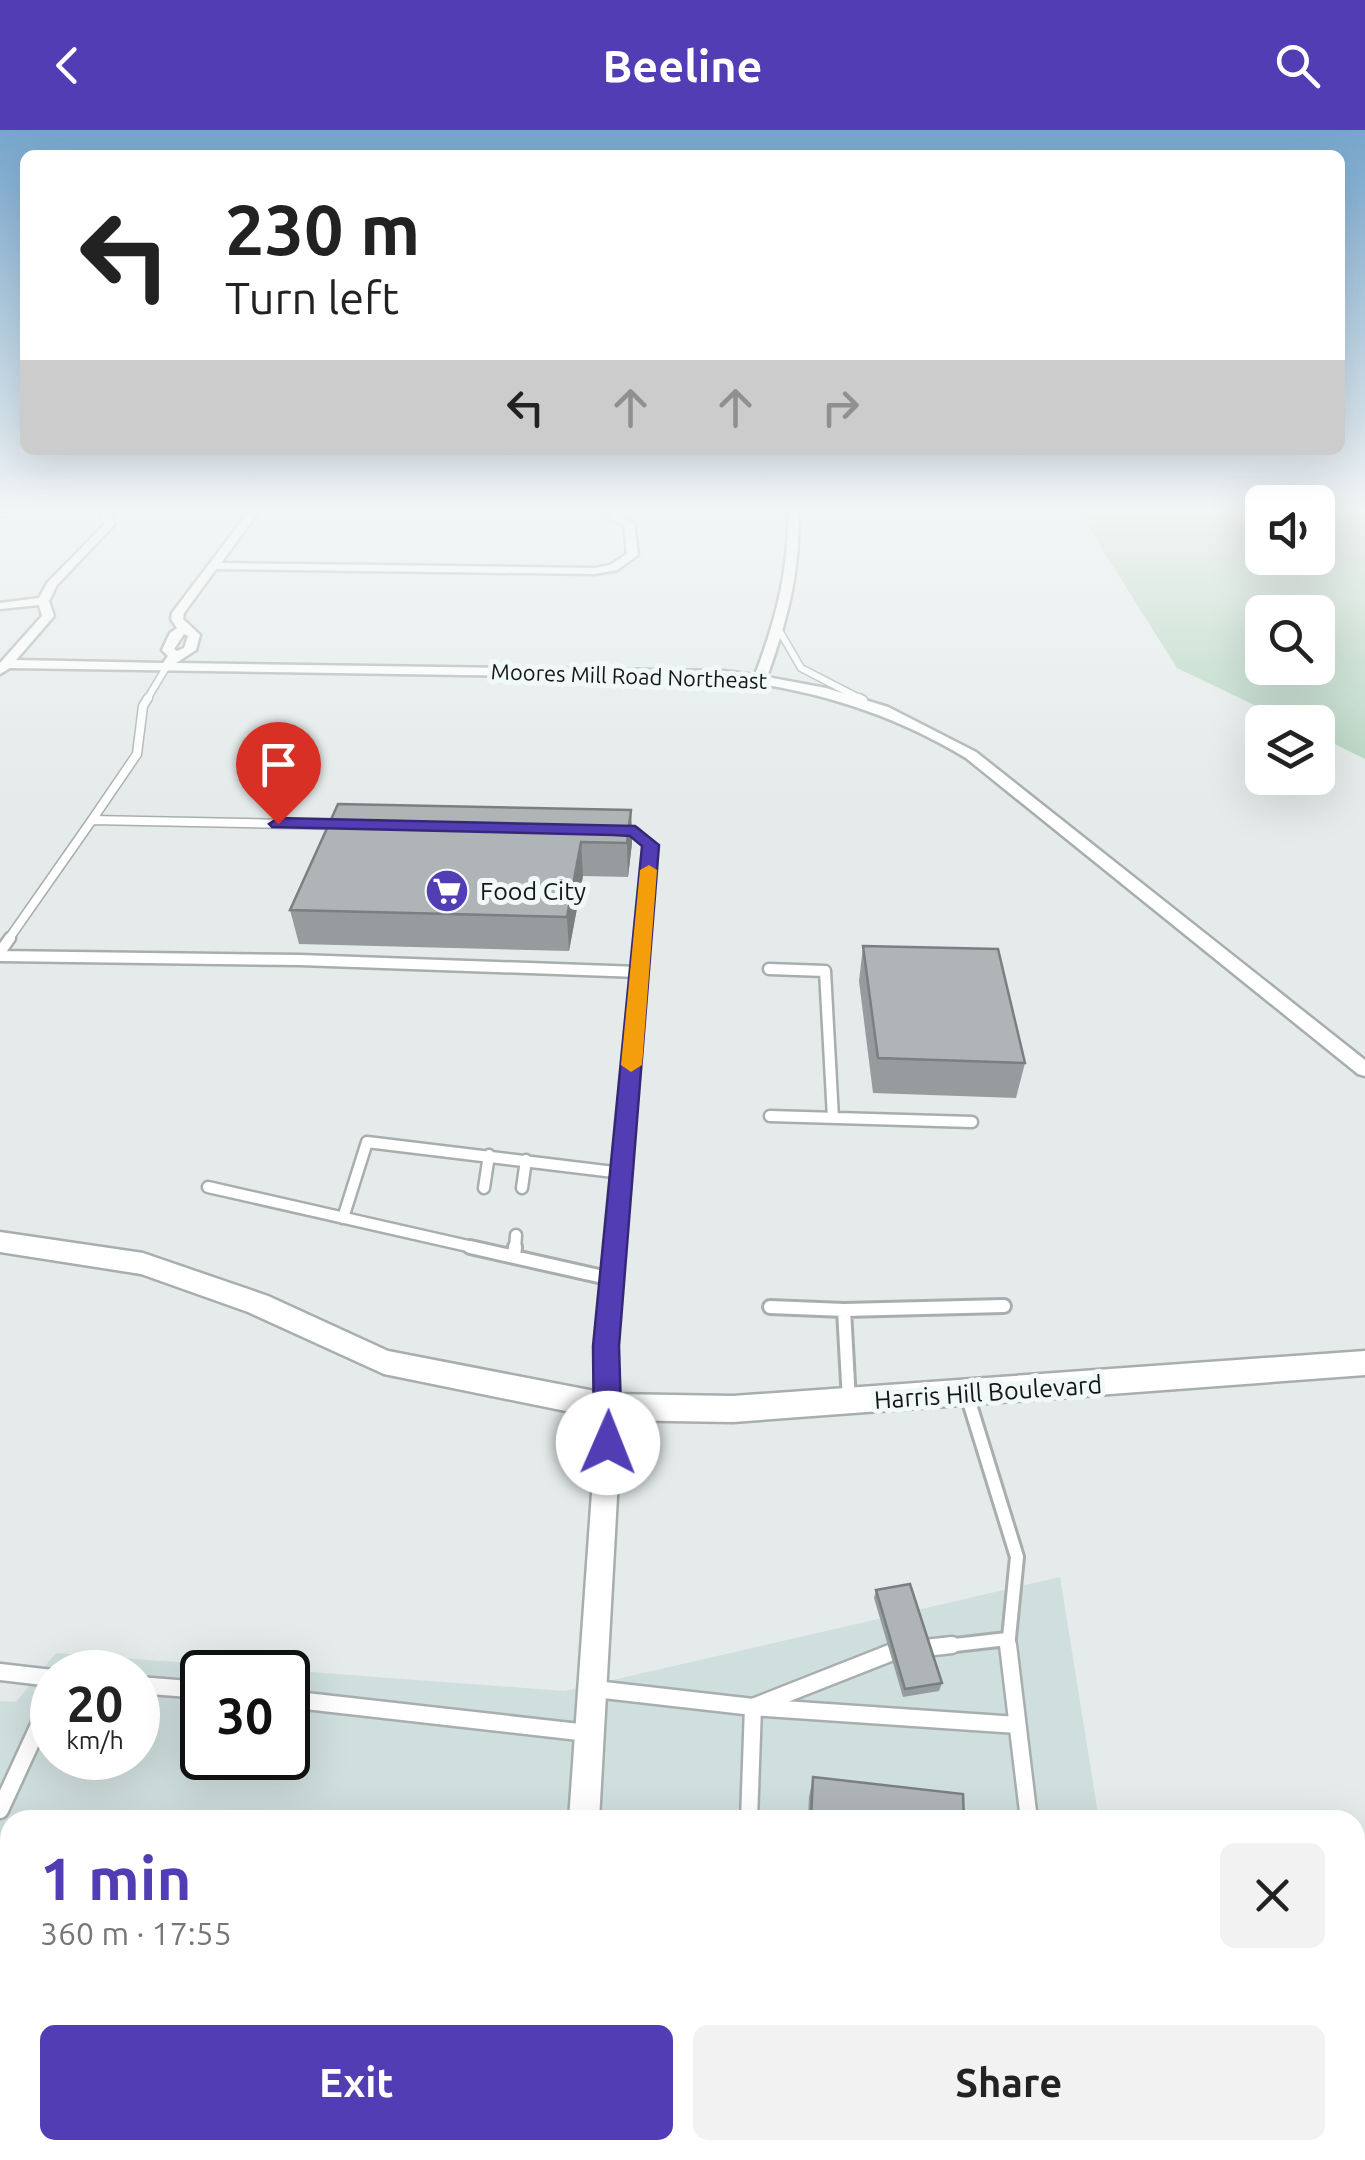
<!DOCTYPE html>
<meta charset="utf-8">
<style>
body{margin:0;font-family:Ubuntu,sans-serif;background:#f2f2f2;color:#222;height:100vh;display:flex;flex-direction:column;font-size:38px;white-space:nowrap}
*{box-sizing:border-box;margin:0}
p{font-size:32px;color:#767676}
.icon{flex:none;width:55px;height:55px;fill:none;stroke:currentColor;stroke-width:2;stroke-linecap:round;stroke-linejoin:round}
.map{position:relative;flex:1;overflow:hidden}
.sheet{position:absolute;left:0px;top:1680px;width:1365px;height:350px;display:flex;flex-direction:column;background:#fff;border-radius:30px 30px 0 0;box-shadow:0 10px 40px #0002}
.sheet>*{flex:none}
.top-card{position:absolute;left:20px;top:20px;width:1325px;height:305px;border-radius:15px;box-shadow:0 10px 40px #0002;background:#fff;color:#222;overflow:hidden}
.controls{position:absolute;left:1245px;top:355px;display:grid;gap:20px}
.controls a{display:grid;place-items:center;width:90px;height:90px;border-radius:15px;background:#fff;box-shadow:0 10px 40px #0002;font-size:50px}
.speed{position:absolute;left:30px;top:1520px;display:flex;gap:20px;font-size:50px;font-weight:700;text-align:center}
.speed>*{display:grid;place-content:center;width:130px;height:130px;border-radius:50%;background:#fff;box-shadow:0 10px 40px #0002;line-height:1}
.speed small{font-size:25px;font-weight:400}
.speed .limit{border:5px solid #111;border-radius:15px;background:#fff;color:#111}
.pin{position:absolute;display:grid;place-items:center;width:85px;height:85px;color:#fff;margin:-102px -42px;border-radius:50% 50% 50% 0;rotate:-45deg;box-shadow:0 0 10px #0007}
.pin .icon{rotate:45deg}
.me{position:absolute;width:110px;margin:-55px;rotate:1deg;stroke-linejoin:round;filter:drop-shadow(0 0 8px #0008)}
.turn{display:flex;align-items:center;gap:35px;height:210px;padding:0 40px;font-size:45px}
.turn .icon{width:130px;height:130px;stroke-width:2.5}
.turn b{display:block;font-size:70px;line-height:85px}
.lanes{display:flex;align-items:center;height:95px;padding:0 40px;background:#0003;justify-content:center;gap:50px;direction:ltr}
.lanes .off{opacity:.35}
.round{display:grid;place-items:center;flex:none;width:105px;height:105px;border-radius:15px;background:#f2f2f2}
.head{display:flex;align-items:center;justify-content:space-between;height:170px;padding:0 40px}
h1{font-size:60px;font-weight:700;line-height:75px;color:#533db5}
.primary-button{display:flex;gap:20px;margin-top:auto;padding:20px 40px}
.primary-button a{flex:1;height:115px;border-radius:15px;background:#533db5;color:#fff;font-size:40px;font-weight:700;line-height:115px;text-align:center}
.primary-button a+a{background:#f2f2f2;color:#222}
header{display:flex;justify-content:space-between;align-items:center;height:130px;padding:0 40px;background:#533db5;color:#fff;font-size:45px;font-weight:700}
.map>svg:first-child{display:block}
.built{fill:#cfdfde;fill-rule:evenodd}
.green{fill:#b4d4bf;fill-rule:evenodd}
.lines{fill:none;stroke-linecap:round;stroke-linejoin:round}
.service-far4-casing{stroke:#a8aeae;stroke-width:9}
.service-far3-casing{stroke:#a8aeae;stroke-width:11}
.service-far2-casing{stroke:#a8aeae;stroke-width:15}
.service-far1-casing{stroke:#a8aeae;stroke-width:18}
.service-casing{stroke:#a8aeae;stroke-width:21}
.minor-casing{stroke:#a8aeae;stroke-width:5}
.tertiary-casing{stroke:#a8aeae;stroke-width:5}
.service-far4{stroke:#fff;stroke-width:6}
.service-far3{stroke:#fff;stroke-width:8}
.service-far2{stroke:#fff;stroke-width:10}
.service-far1{stroke:#fff;stroke-width:12}
.service{stroke:#fff;stroke-width:16}
.minor{fill:#fff;fill-rule:evenodd}
.tertiary{fill:#fff;fill-rule:evenodd}
.wall{fill:#969c9d}
.shaded-wall{fill:#7a7f80}
.building{fill:#afb5b7;stroke:#7a7f80;stroke-width:2.5}
.route{fill:#533db5;stroke:#362876;stroke-width:2.5}
.slow{fill:#f59e0b}
.labels{text-anchor:middle;stroke-width:10;stroke-linejoin:round;paint-order:stroke}
.far-street-label{font-size:22px;fill:#151717;stroke:#f1f8f8}
.poi-label{font-size:25px;fill:#151717;stroke:#f1f8f8;text-anchor:start}
.street-label{font-size:25px;fill:#151717;stroke:#f1f8f8}
</style>
<header><svg class="icon" aria-label="back" viewBox="0 0 24 24"><path d="M15 5l-7 7 7 7"/></svg>Beeline<svg class="icon" aria-label="search" viewBox="0 0 24 24"><circle cx="10" cy="10" r="6"/><path d="M15 15l6 6"/></svg></header>
<div class="map">
<svg width="1365" height="2030" viewBox="0 0 1365 2030">
<rect width="100%" height="100%" fill="#e4ebea"/>
<path class="built" d="M1060,1447L1099,1690H10V2020H1151L1153,2030H0V1571L16,1572L56,1523L565,1561ZM52,1542H138V1628H52ZM202,1542H288V1628H202Z"/>
<path class="green" d="M1080,384H1262V428H1318V384H1365V629L1318,606V592H1290L1177,538ZM1262,482H1318V538H1262Z"/>
<g class="lines">
<g class="service-far4-casing">
<path id="service-far4" d="M779,500L801,538L863,570
M146,571L167,536"/>
</g>
<g class="service-far3-casing">
<path id="service-far3" d="M148,568L143,576L137,624L92,690L341,695
M859,568L863,570
M623,700L635,701L651,715L642,810
M8,810L92,690"/>
</g>
<g class="service-far2-casing">
<path id="service-far2" d="M0,822L10,808
M0,826L300,830L639,842
M769,839L825,841L833,988
M770,986L972,992
M208,1057L481,1119
M484,1058L489,1025
M522,1058L526,1030
M343,1088L367,1012L622,1043
M515,1119L516,1105
M615,1119L643,808"/>
</g>
<g class="service-far1-casing">
<path id="service-far1" d="M470,1117L612,1149
M514,1127L515,1117
M770,1177L844,1180L1004,1176
M844,1180L849,1271
M967,1265L1017,1427L1008,1518
M610,1277L606,1216L615,1117
M929,1518L1007,1509"/>
</g>
<g class="service-casing">
<path id="service" d="M1008,1515L1029,1690
M925,1518L952,1515
M0,1542L52,1548
M138,1555L202,1560
M595,1559L753,1577L1017,1595
M288,1569L588,1603
M0,1680L52,1567
M749,1690L753,1577L890,1523
M766,2020V2030
M840,2020V2030
M1070,2020L1071,2030
M144,2030L147,2020
M376,2030L383,2020"/>
</g>
<g class="minor-casing">
<path id="minor" d="M0,384H9L0,387Z
M99,384H109L115,394L57,455L49,471L54,486L16,530L163,533L168,526L162,520L170,503L177,498L171,489L172,483L247,384H257L221,433L595,438L610,435L627,424L624,395L601,384H614L634,393L638,425L617,440L595,444L216,439L184,483L183,489L200,505L196,520L176,533L724,541L755,545C775,492 789,441 788,384H798C801,440 786,494 767,547L826,558L888,577L976,622L1365,930V946L1358,944L966,628C890,582 812,559 724,549L10,538L0,544V533L42,486L39,475L0,479V473L39,468L48,452L105,394ZM184,504L188,506L184,518L177,521L174,519Z
M610,1267L619,1270L622,1277L599,1690H569L598,1277L601,1270Z
M543,2020H579V2030H543Z"/>
</g>
<g class="tertiary-casing">
<path id="tertiary" d="M0,1102L143,1123L268,1166L388,1221L610,1264L733,1266L1365,1221V1245L733,1292L610,1290L384,1244L248,1182L141,1144L0,1122Z"/>
</g>
<use href="#service-far4" class="service-far4"/>
<use href="#service-far3" class="service-far3"/>
<use href="#service-far2" class="service-far2"/>
<use href="#service-far1" class="service-far1"/>
<use href="#service" class="service"/>
<use href="#minor" class="minor"/>
<use href="#tertiary" class="tertiary"/>
</g>
<path class="wall" d="M631,680L632,713L628,747L583,746L569,821L299,814L290,780Z
M863,816L1025,933L1016,968L873,963L859,851Z
M876,1460L942,1553L939,1561L903,1567L874,1468Z
M813,1647L964,1690H808L809,1667Z
M874,2020H1023L1024,2030H944Z"/>
<path class="shaded-wall" d="M631,680L632,713L628,747L627,713Z
M581,712L583,746L569,821L567,787Z"/>
<path class="building" d="M338,674L631,680L627,713L581,712L567,787L290,780Z
M863,816L998,819L1025,933L878,928Z
M910,1454L942,1553L905,1559L876,1460Z
M813,1647L963,1664L964,1690H811Z
M900,2020H1023L1024,2030H970Z"/>
<linearGradient id="sky" x2="0" y2="1"><stop stop-color="#76a6cd"/><stop offset="0.57" stop-color="#f3f6f6"/><stop offset="1" stop-color="#f3f6f6" stop-opacity="0"/></linearGradient>
<rect width="1365" height="668" fill="url(#sky)"/>
<path class="route" d="M278,688L635,696L659,715L619,1216L622,1313L618,1321L608,1325L598,1321L594,1313L593,1216L642,716L630,706L613,705L272,697L269,694Z"/>
<path class="slow" d="M649,735L657,740L642,935L631,942L621,935L640,740Z"/>
<defs>
<g id="supermarket-disc" transform="scale(2.25)"><circle r="9.5" fill="#533db5" stroke="#f1f8f8"/><path d="M-6-5.5h2.5l.6 2H6L4.5 2H-2.5L-4.4-4H-6ZM-1.5 3.2a1.3 1.3 0 1 0 .1 0ZM3 3.2a1.3 1.3 0 1 0 .1 0Z" fill="#fff"/></g>
</defs>
<g fill-rule="evenodd">
<use href="#supermarket-disc" x="447" y="761"/>
</g>
<g class="labels">
<g class="far-street-label">
<text transform="translate(629 546) rotate(2)" y="8">Moores Mill Road Northeast</text>
</g>
<g class="poi-label">
<text x="480" y="770">Food City</text>
</g>
<g class="street-label">
<text transform="translate(988 1262) rotate(-4)" y="9">Harris Hill Boulevard</text>
</g>
</g>
</svg>
<div class="controls">
<a><svg class="icon" aria-label="sound" viewBox="0 0 24 24"><path d="M4 9h4l5-4v14l-5-4H4zM17 9q2 3 0 6"/></svg></a>
<a><svg class="icon" aria-label="search" viewBox="0 0 24 24"><circle cx="10" cy="10" r="6"/><path d="M15 15l6 6"/></svg></a>
<a><svg class="icon" aria-label="layers" viewBox="0 0 24 24"><path d="M12 4l9 5-9 5-9-5zM3 14l9 5 9-5"/></svg></a>
</div>
<div class="speed"><div>20<small>km/h</small></div><div class="limit">30</div></div>
<div class="pin" style="left:278px;top:694px;background:#d93025"><svg class="icon" aria-label="arrive" viewBox="0 0 24 24"><path d="M6 21V4h12l-3 4 3 4H6"/></svg></div>
<svg class="me" style="left:608px;top:1313px" viewBox="-20 -20 40 40"><circle r="19" fill="#fff"/><path d="M0-13L10 11 0 6-10 11z" fill="#533db5"/></svg>
<div class="top-card">
<div class="turn"><svg class="icon" aria-label="left" viewBox="0 0 24 24"><path d="M17 20v-9H6M10 6l-5 5 5 5"/></svg><div><b>230 m</b>Turn left</div></div>
<div class="lanes"><svg class="icon" aria-label="left" viewBox="0 0 24 24"><path d="M17 20v-9H6M10 6l-5 5 5 5"/></svg><svg class="icon off" aria-label="ahead" viewBox="0 0 24 24"><path d="M12 20V5M6 11l6-6 6 6"/></svg><svg class="icon off" aria-label="ahead" viewBox="0 0 24 24"><path d="M12 20V5M6 11l6-6 6 6"/></svg><svg class="icon off" aria-label="right" viewBox="0 0 24 24"><path d="M7 20v-9h11M14 6l5 5-5 5"/></svg></div>
</div>
<section class="sheet">
<div class="head"><div><h1>1 min</h1><p>360 m · 17:55</p></div><a class="round"><svg class="icon" aria-label="close" viewBox="0 0 24 24"><path d="M6 6l12 12M18 6L6 18"/></svg></a></div>
<div class="primary-button"><a>Exit</a><a>Share</a></div>
</section>
</div>
